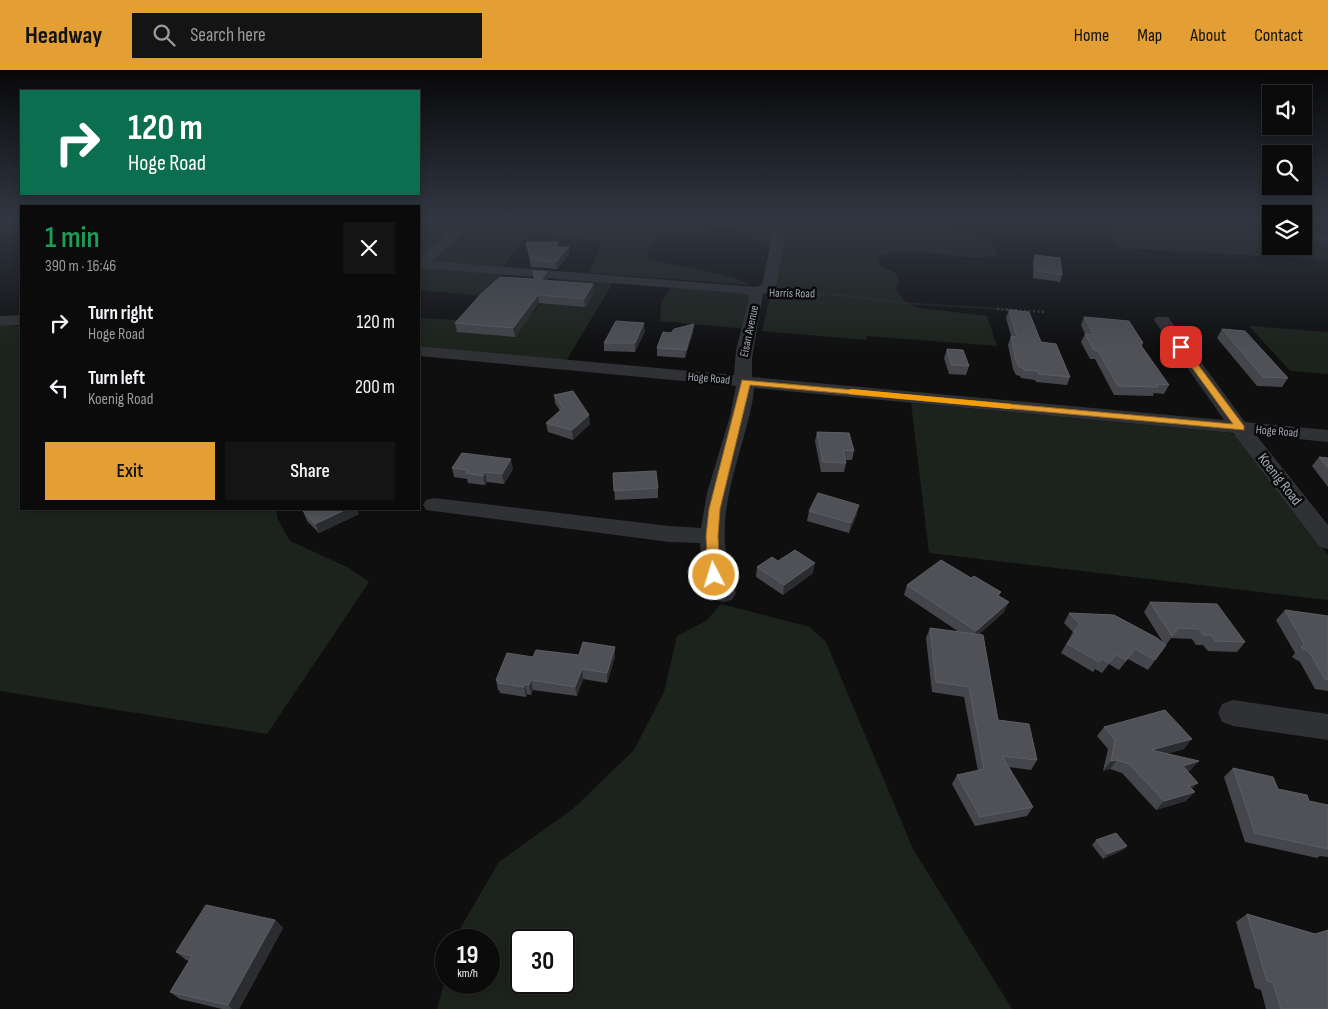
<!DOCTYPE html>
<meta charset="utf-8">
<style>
body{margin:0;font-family:"Sofia Sans Condensed",sans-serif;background:#141415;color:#f1f3f6;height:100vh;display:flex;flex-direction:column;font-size:19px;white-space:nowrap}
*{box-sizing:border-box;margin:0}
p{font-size:16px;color:#9a9b9d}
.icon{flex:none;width:28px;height:28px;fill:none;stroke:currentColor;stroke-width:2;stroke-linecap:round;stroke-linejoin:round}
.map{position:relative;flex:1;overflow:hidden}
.sheet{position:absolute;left:20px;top:135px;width:400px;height:305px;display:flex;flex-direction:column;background:#0b0b0c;border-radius:0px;box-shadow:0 2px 8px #0003,0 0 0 1px #2b2b2d}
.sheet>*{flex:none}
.banner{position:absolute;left:20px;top:20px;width:400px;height:105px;border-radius:0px;box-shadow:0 2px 8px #0003,0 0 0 1px #2b2b2d;background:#0b6e4f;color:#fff;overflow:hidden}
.buttons{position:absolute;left:1262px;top:15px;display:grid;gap:10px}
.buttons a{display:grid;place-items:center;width:50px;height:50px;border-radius:0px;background:#0b0b0c;box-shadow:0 2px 8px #0003,0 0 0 1px #2b2b2d;font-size:25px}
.speed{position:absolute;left:435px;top:859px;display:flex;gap:10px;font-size:25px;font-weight:700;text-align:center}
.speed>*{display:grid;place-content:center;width:65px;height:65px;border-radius:50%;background:#0b0b0c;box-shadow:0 2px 8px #0003,0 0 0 1px #2b2b2d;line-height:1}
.speed small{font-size:12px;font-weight:400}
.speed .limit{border:2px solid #111;border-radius:8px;background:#fff;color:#111}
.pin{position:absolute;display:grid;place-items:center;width:42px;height:42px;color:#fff;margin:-21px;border-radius:10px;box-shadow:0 2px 8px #0006}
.me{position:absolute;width:55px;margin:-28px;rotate:355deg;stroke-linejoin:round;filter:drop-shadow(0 0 4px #0008)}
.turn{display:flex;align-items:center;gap:18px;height:105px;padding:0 25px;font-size:22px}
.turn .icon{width:65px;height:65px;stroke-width:2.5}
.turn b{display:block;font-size:35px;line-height:42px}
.round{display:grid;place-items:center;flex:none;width:52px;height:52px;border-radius:0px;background:#141415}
.head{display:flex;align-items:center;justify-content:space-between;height:85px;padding:0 25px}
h1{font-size:30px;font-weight:600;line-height:38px;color:#1e9e55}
.button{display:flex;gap:10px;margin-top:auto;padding:10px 25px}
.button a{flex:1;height:58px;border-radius:0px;background:#e39f34;color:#111;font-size:20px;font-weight:600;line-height:58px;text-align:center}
.button a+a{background:#141415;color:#f1f3f6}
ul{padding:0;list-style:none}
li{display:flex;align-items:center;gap:15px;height:65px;padding:0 25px}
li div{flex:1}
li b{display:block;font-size:19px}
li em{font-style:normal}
header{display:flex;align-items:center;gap:30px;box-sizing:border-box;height:70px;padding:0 25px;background:#e39f34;color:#111}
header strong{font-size:24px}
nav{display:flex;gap:28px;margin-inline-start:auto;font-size:18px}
.search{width:350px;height:45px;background:#141415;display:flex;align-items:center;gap:12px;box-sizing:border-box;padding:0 18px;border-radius:0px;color:#9a9b9d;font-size:19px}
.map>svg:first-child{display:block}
.green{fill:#1c231c;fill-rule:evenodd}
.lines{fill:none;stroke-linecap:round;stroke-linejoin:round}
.path-far1{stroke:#37383c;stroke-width:2;stroke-dasharray:1 2;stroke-linecap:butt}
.path{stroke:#37383c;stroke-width:2.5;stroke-dasharray:2 2.5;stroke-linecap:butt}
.street{fill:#303135;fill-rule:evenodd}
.wall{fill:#45464b}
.shaded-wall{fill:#2b2c2f}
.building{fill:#4f5156;stroke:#5c5e64}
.route{fill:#e39f34;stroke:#946722}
.slow{fill:#f59e0b}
.labels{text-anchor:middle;stroke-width:5;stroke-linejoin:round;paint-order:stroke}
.far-street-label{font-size:12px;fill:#a1a7b0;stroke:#0a0a0b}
.street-label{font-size:15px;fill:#a1a7b0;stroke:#0a0a0b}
</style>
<header>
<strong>Headway</strong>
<div class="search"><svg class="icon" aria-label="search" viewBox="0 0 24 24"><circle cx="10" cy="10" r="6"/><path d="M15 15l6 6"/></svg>Search here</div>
<nav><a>Home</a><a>Map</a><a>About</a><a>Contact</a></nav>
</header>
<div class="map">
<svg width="1328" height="939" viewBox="0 0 1328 939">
<rect width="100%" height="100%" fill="#0f0f10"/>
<path class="green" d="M0,148H21V163L0,161Z
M419,148H469L419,189Z
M475,148H699L698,153L776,154L771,178L737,161L717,160L662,166L654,171L647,182L648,188C681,200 719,199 751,215L589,203L602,171L596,170L532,167L523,170L503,197L432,191Z
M785,148H938C942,153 981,167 990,171L997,185C958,194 917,172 879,186V195L895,203L900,211L896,220L907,233L920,238L987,246L997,276L867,266L866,270L762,261L787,153Z
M1098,148H1256L1271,156V176H1304V166L1328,173V190L1120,178Z
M1304,148H1318L1328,152V169L1304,162Z
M426,198L504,203L484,226L419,220V200Z
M560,207L614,211L566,291L419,276V248L457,250L474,237L533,243Z
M671,216L747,222L752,226L746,259L660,251L661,233Z
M0,256H21V439H276L278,450L290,471L349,498L369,512L267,664L0,621Z
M1249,256L1328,262V304L1290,301Z
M911,333L1230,363L1242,369L1328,485V530L929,483Z
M721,534L810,557L826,572L913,779L1012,939H437L446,907V912H489V870H458L461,857L499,792L574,738L634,680L664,622L677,566L706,551ZM521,870H564V912H521Z"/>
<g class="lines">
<path class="path-far1" d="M0,155L17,148
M0,157L21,158
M784,223L839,225L904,233L1017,240"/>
<path class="path" d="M997,239L1046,242"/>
<path class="street" d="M465,148H479L432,191L755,217L762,215L775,153L777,150H785L787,153L776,218L774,221L763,224L752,288V307L1224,350L1154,250L1156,247H1168L1245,352L1328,360V372L1256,365L1328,455V479L1320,477L1233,363L754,318C753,334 748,351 744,366C728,424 714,464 736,523L732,530L723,532L714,530L702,499L700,473L669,472L426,440L423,435L426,430L434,428L669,456L701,458L707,423L730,346L736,316L419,286V276L734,305L736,280L748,233L749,225L739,223L419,198V189Z
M1258,148H1271V156Z
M1304,159L1328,167V175L1304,167Z
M21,245V255L0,256V246Z
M1233,630L1328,644V670L1233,656L1222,652L1218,643L1222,634Z"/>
</g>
<path class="wall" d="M526,172L559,177L569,184L557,199L531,197Z
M1035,185L1062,205L1060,212L1033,208V191Z
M533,201L547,210L594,222L585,237L539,233L515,267L457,262L455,253L534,209Z
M1009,240L1041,272L1070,307L1067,315L1036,312L1035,310L1021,308L1020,306L1016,305L1013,299L1008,275L1011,266L1006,248Z
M1084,247L1143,273L1142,276L1169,315L1164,324L1154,323L1153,326L1114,325L1095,289H1090L1081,272L1085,264L1081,255Z
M1222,259L1288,308L1282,317L1257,316L1217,268Z
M645,261L635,282L604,281V273Z
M693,262L685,288L657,286V278L671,263Z
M947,279L969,296L966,305L949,304L944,288Z
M554,325L590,354L573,370L548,362L546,353L560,341L555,333Z
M817,362L854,381L852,390H845L846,393L844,402H821L815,371Z
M1319,387L1328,388V417L1312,396Z
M452,398L513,399L504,414L487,412L485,415L468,413L467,409L454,407Z
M613,403L658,418V428L615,430Z
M303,441L359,444L319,463L307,451Z
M809,441L857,444L849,463L807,451Z
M778,491L813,503L783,525L756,507L757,497Z
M971,508L1001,522L999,526L1004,542L979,564L998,650L1037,690L1031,700L1008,697L1033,737L1027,746L975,756L952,714L957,705L978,701L964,627L932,622L926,568L930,558L959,562L904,525L907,515Z
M1150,532L1245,572L1237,582L1208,581L1203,575H1196L1192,569L1171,568L1148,600L1128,589L1119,600L1109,594L1102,603L1095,599L1093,602L1061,583L1073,562L1064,553L1069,543L1164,574L1144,542Z
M1285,540L1328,546V621L1315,619L1300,592L1292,587L1295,583L1276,550Z
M615,577V587L607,613L583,609L577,626L533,620L531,625L527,624L526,627L500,623L499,620H498L496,610L533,587L579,585Z
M1104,657L1184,679L1166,684L1191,700L1187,701L1192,719L1186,731L1156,740L1122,703L1110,699L1103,701L1108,679L1097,666Z
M1233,698L1278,719L1309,731L1328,735V787L1320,786L1317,788L1245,772L1224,707Z
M1096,770L1127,776L1123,780L1103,789L1092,775Z
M1247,844L1315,864L1328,939H1266L1261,920L1255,918L1236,852Z
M275,850L283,858L239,939H222L180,929L170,922L189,891L186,890L176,882Z"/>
<path class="shaded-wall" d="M569,177V184L557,199L556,192Z
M547,202L548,210L541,218V210Z
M593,214L594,222L585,237L584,229Z
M538,225L539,233L515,267L513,258Z
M644,253L645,261L635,282V273Z
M694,254L693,262L685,288L686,280Z
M589,345L590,354L573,370L572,360Z
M511,389L513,399L504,414L502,404Z
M485,402L487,412L485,415L483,406Z
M859,435L857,444L849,463L851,453Z
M347,439H357L359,444L319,463L315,454Z
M815,493L813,503L783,525L784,515Z
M1009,532L1004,542L972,571L976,561Z
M615,577V587L607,613V603Z
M582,599L583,609L577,626L575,617Z
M531,610L533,620L531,625L529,615Z
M525,614L527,624L526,627L524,617Z
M1192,669L1184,679L1143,690L1151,680Z
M1117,690L1110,699L1103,701L1111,691Z
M1199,691L1191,700L1174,705L1183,696Z
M1198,713L1189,722V716Z
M1195,722L1186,731L1156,740L1164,731Z
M1127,776L1123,780L1103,789L1107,784Z
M275,850L283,858L239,939H232L228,935Z"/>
<path class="building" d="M526,172H558L556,177H569L556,192L531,190Z
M1035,185L1060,188L1062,205L1036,201Z
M533,201L547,202L541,210L593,214L584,229L538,225L513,258L455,253L481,224L500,207L535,209Z
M1009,240L1029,242L1041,272L1056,274L1070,307L1039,304L1038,301L1024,300L1023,297H1019L1016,290L1011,266L1017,267Z
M1084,247L1129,251L1143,273H1139L1169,315L1156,314L1158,317L1118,316L1098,281L1094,280L1085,264L1094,265Z
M616,251L644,253L635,273H604Z
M694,254L686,280L657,278L663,262L671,263L674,259Z
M1222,259L1245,261L1288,308L1263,307Z
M947,279L963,280L969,296L951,295Z
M573,321L589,345L572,360L546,353L563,338L554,325Z
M817,362L849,363L854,381L843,380L846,393L823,392Z
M462,383L511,389L502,404L485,402L483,406L466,403L468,400L452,398Z
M1319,387L1328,388V398Z
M656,401L658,418L614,421L613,403Z
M818,423L859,435L851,453L809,441Z
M308,439H347L315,454L303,441Z
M795,480L815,493L784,515L757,497L772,487L778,491Z
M941,490L971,508L974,506L1001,522L997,525L1009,532L976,561L907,515Z
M1150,532L1217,534L1245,572L1215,571L1211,565H1203L1199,559L1178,558L1172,566Z
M1285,540L1328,546V610L1325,609L1310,583L1301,577L1304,574Z
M1069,543L1114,545L1157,568L1166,575L1155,590L1135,579L1126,590L1116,585L1109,593L1102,589L1099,592L1067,574L1076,563L1073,562L1080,554Z
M930,558L983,565L998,650L1029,654L1037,690L1002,686L1033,737L980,747L957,705L984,699L969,617L936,612Z
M583,572L615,577L607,603L582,599L575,617L531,610L529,615L525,614L524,617L498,613L499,611L496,610L507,583L533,587L536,580L579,585Z
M1165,640L1192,669L1151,680L1199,691L1183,696L1198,713L1189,716L1195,722L1164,731L1129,694L1117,690L1111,691L1115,670L1104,657Z
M1233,698L1273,707L1278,719L1307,725L1309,731L1328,735V776H1327L1328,779L1255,763Z
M1116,763L1127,776L1107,784L1096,770Z
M206,835L275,850L228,935L170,922L192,886L176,882Z
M1247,844L1315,864L1328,860V939H1281L1273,913L1267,911Z"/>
<linearGradient id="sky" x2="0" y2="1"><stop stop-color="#080809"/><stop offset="0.53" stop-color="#313742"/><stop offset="1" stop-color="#313742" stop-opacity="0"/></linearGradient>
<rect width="1328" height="280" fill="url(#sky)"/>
<path class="route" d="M1181,275L1184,276L1244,356V360L750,315L720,439L718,466L720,505L714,509L708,505L706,466L709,439L742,310L1233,354L1177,277Z"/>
<path class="slow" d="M852,319L1010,334L1015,336L1010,339L849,324V320Z"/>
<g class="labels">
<g class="far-street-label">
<text transform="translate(792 223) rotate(1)" y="4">Harris Road</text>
<text transform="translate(749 261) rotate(-78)" y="4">Eisan Avenue</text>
<text transform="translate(709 308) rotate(5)" y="4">Hoge Road</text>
<text transform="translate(1277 361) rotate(5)" y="4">Hoge Road</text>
</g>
<g class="street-label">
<text transform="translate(1280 409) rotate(52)" y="5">Koenig Road</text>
</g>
</g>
</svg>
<div class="buttons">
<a><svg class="icon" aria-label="sound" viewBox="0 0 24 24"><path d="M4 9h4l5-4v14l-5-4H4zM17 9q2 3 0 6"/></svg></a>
<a><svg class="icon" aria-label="search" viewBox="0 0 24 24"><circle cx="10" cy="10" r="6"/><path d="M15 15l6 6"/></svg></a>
<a><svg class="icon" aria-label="layers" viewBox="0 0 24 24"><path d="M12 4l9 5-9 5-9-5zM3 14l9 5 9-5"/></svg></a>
</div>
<div class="speed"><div>19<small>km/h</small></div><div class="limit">30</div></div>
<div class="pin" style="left:1181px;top:277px;background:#d93025"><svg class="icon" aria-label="arrive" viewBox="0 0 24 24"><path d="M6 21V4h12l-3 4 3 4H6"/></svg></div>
<svg class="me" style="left:714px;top:505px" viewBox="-20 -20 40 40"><circle r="17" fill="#e39f34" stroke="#fff" stroke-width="3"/><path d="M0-11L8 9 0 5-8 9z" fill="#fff"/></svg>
<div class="banner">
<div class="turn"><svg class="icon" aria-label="right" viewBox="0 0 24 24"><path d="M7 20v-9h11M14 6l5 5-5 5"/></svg><div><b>120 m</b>Hoge Road</div></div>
</div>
<section class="sheet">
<div class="head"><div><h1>1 min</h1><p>390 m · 16:46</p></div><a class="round"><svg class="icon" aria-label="close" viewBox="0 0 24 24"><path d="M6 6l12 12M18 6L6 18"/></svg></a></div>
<ul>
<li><svg class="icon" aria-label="right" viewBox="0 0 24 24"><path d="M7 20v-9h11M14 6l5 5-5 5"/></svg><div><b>Turn right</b><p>Hoge Road</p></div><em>120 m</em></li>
<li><svg class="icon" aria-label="left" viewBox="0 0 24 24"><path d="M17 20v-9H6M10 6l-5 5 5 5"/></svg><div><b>Turn left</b><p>Koenig Road</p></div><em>200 m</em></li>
</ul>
<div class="button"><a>Exit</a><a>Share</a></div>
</section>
</div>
